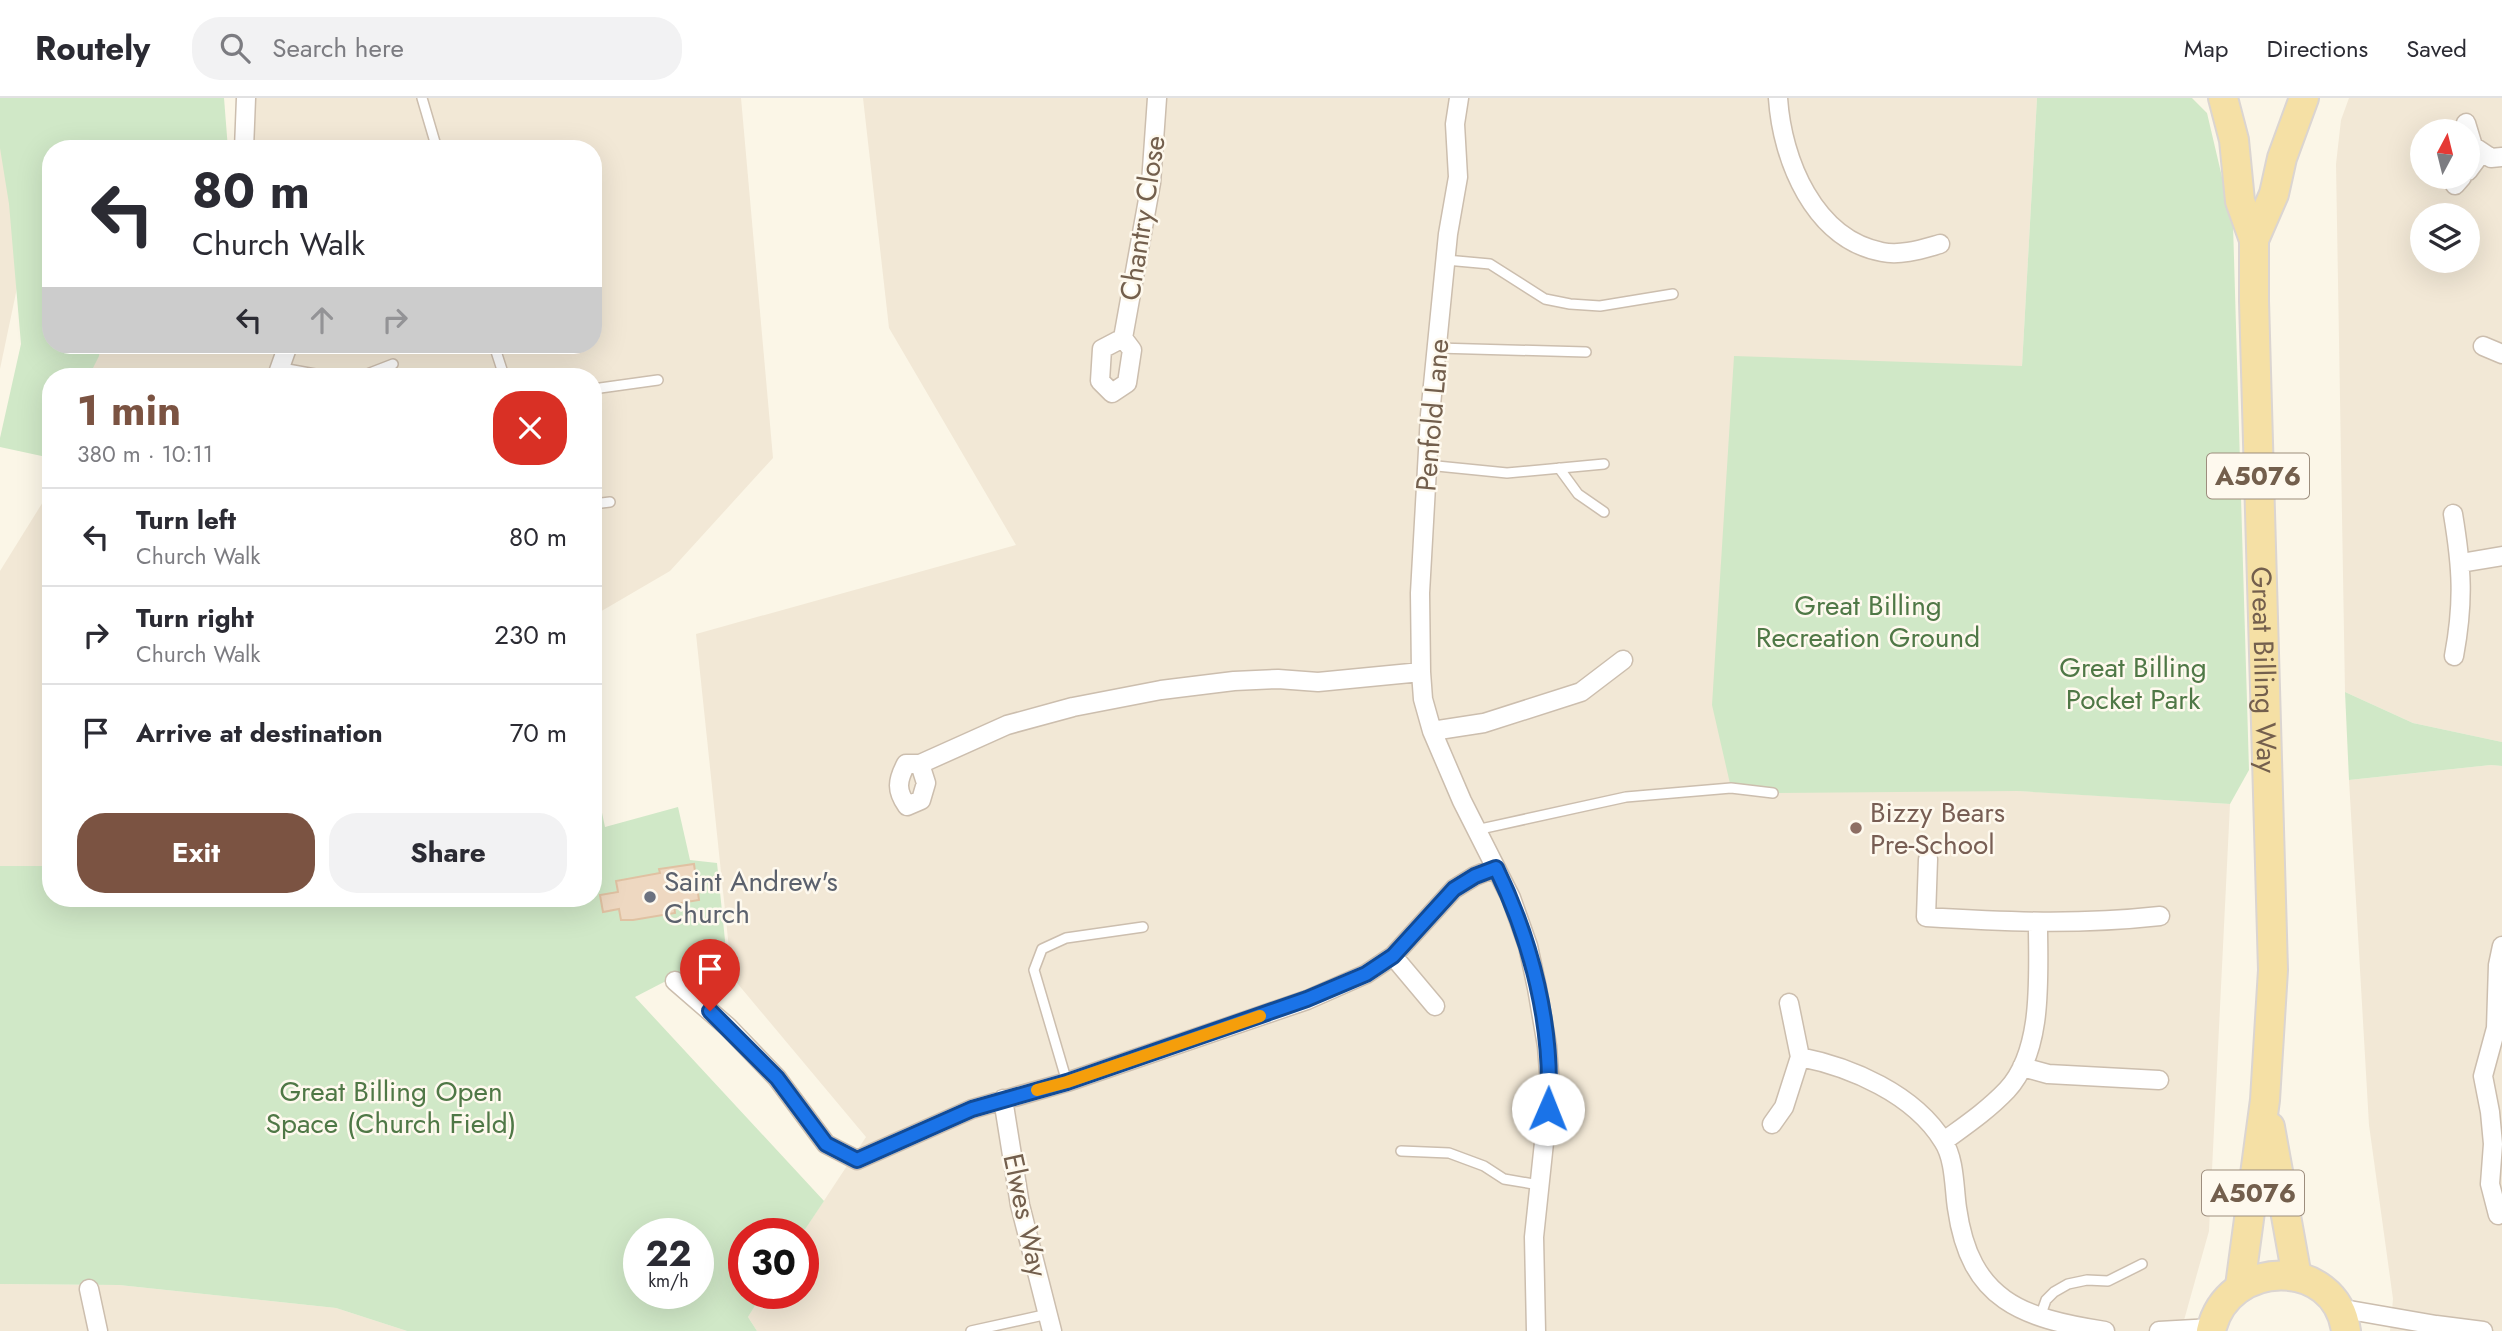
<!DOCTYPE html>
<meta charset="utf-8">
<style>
body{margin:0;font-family:Jost,sans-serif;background:#f2f2f3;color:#2b2b33;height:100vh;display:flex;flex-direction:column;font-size:26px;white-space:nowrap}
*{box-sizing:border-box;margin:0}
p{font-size:23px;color:#7c7c81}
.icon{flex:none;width:38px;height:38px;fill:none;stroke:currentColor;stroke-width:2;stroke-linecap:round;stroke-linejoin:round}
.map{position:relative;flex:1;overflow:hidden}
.panel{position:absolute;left:42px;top:270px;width:560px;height:539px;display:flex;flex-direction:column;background:#fff;border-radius:28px;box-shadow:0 7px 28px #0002}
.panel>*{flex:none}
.hud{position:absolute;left:42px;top:42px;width:560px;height:214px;border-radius:28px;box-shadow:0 7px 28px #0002;background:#fff;color:#2b2b33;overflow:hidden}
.needle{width:46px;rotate:7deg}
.controls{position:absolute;left:2410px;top:21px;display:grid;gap:14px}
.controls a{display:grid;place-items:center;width:70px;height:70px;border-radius:50%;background:#fff;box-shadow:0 7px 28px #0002;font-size:35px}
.speed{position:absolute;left:623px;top:1120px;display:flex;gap:14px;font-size:35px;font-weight:700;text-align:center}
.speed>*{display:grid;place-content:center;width:91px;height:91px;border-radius:50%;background:#fff;box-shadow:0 7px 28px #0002;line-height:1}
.speed small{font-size:18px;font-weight:400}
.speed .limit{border:10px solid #d22;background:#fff;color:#111}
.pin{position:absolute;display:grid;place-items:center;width:60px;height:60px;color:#fff;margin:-72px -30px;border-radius:50% 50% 50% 0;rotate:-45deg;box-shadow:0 0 7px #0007}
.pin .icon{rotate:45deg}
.me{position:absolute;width:77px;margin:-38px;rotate:1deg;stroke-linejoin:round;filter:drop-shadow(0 0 5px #0008)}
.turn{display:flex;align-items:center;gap:24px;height:147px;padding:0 35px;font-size:32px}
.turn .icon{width:91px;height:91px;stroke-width:2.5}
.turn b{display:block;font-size:49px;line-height:60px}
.lanes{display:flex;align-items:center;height:66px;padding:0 35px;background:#0003;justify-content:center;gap:35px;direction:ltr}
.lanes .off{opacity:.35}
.round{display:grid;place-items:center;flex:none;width:74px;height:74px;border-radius:28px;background:#f2f2f3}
.summary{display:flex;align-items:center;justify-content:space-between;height:119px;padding:0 35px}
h1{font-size:42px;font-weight:700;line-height:52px;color:#7b5342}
.primary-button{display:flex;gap:14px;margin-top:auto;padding:14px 35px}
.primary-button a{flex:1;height:80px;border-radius:28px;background:#7b5342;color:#fff;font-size:28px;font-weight:700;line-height:80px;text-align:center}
.primary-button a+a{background:#f2f2f3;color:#2b2b33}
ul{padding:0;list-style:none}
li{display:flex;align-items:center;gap:21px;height:98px;padding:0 35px;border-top:2px solid #e1e1e2}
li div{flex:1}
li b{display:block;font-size:26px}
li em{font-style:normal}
header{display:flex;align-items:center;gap:42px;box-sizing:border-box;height:98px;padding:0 35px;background:#fff;border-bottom:2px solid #e1e1e2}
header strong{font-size:33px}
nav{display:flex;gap:38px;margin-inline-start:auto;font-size:24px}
.search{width:490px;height:63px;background:#f2f2f3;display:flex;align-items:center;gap:18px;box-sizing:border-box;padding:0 24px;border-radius:28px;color:#7c7c81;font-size:26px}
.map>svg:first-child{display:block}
.residential{fill:#f2e8d6;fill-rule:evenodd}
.green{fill:#d0e8c7;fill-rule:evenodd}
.building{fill:#eed8c1;stroke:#e0c1a2;stroke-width:2}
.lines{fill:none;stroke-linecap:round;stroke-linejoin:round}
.service-casing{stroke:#ccbeae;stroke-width:12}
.minor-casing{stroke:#ccbeae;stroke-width:21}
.primary-casing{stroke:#dbd5d1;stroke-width:32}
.service{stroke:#fff;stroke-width:9}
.minor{stroke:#fff;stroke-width:18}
.primary{stroke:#f5e0a5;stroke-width:28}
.route-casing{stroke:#114b97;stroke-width:18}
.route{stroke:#1a73e8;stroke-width:12}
.slow{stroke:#f59e0b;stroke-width:12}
.education-dot{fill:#8d6e63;stroke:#fef9ee;stroke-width:2.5}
.worship-dot{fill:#6b7280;stroke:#fef9ee;stroke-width:2.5}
.labels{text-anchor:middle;stroke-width:5;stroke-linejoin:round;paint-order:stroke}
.shield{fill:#fef9ee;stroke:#9d8d7d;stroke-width:2}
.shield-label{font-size:26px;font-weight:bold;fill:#735f4d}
.street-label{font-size:28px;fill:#735f4d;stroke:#fef9ee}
.park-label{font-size:28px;fill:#4f7846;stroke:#fef9ee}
.education-label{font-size:28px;fill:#785e54;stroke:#fef9ee;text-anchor:start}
.worship-label{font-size:28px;fill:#5b616d;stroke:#fef9ee;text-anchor:start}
</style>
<header>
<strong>Routely</strong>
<div class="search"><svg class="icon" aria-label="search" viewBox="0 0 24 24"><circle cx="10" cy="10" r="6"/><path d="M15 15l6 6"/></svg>Search here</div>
<nav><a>Map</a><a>Directions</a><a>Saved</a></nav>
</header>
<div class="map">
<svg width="2502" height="1233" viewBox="0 0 2502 1233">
<rect width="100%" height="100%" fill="#fbf6e7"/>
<path class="residential" d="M0,0H7L26,147L0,271Z
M255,0H741L773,360L670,473L593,518V278H90L99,247H593V51H255L252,34Z
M863,0H2037L2022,268L2018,693L2230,706L2209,1133L2181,1233H757L748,1219L763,1195H803L802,1136L866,1039L732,879L696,536L1016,447L889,230Z
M2349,0H2502V644L2413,625L2345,594L2336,66L2341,22ZM2422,33H2468V79H2422ZM2422,117H2468V163H2422Z
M51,391V768H0V473Z
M2491,667L2502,668V1233H2390L2393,1201L2369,1027L2349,682Z
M0,1186L119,1187L336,1210L407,1233H0Z"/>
<path class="green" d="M0,0H224L228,51H51V247H100L99,258L89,278H51V360L0,349V340L21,246L9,106L0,50Z
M2037,0H2192L2207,15L2233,126L2249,672L2230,706L2017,693L1774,695L1731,690L1712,607L1734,258L2022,268Z
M2345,594L2413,625L2502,644V668L2491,667L2349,682Z
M593,672L605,729L678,709L690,762L717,765L726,852L635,899L824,1103L802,1136H744V1195H763L748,1219L757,1233H407L336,1210L119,1187L0,1186V768H51V800H593ZM639,1136H698V1195H639Z"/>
<path class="building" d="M694,766L699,802L674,806L675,815L633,822H621L619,811L603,814L600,797L618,794L616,783L660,775L659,771Z"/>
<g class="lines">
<g class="service-casing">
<path id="service" d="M422,0L437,51
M1446,162L1490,166L1545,201L1570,206L1600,208L1673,196
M494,247L504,278
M1437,250L1586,254
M282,270L326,278
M362,278L393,266
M593,291L658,282
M1427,367L1507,375L1604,366
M1559,370L1578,396L1604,414
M593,406L610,404
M1476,732L1626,699L1731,690L1773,695
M1067,984L1034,872L1042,851L1066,840L1143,829
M1401,1053L1449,1055L1484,1068L1504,1081L1539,1087
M2040,1219L2046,1202L2054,1194L2068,1186L2087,1182L2108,1183L2142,1166
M971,1233L1048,1216"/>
</g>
<g class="minor-casing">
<path id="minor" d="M1459,0L1455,26L1458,79L1448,136L1430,317L1420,495L1421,574L1423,601L1432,633L1462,703L1511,800L1528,848L1537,890L1547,948L1550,988L1534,1139L1536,1233
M1778,0C1782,62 1814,141 1882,154C1901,158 1922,151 1940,146
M2466,25L2473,48L2491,60L2502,59
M244,51L246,0
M2468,73L2482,54
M2455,87L2462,79
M1123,240L1102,251L1100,283L1112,295L1127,285L1132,252L1123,240L1151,85L1157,0
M2483,248L2502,256
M277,278L288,247
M2453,416C2462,470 2464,504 2454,558
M2461,465L2502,458
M1432,633L1484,625L1581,594L1623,562
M920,666H906C897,683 896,692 907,708L921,702L926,685L920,666L1007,627L1073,609L1161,592L1234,583L1278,581L1318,584L1421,574
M1928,761L1926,819C2008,824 2078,827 2160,818
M1393,858L1435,908
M675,883L728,929L777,980L826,1046L857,1062L972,1011L1067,984L1307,902L1366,876L1393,858L1454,791L1475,778L1495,770
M1800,959C1851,969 1914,996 1943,1043C1955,1061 1954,1090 1957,1110C1970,1203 2022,1220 2105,1233
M2022,969L2048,976L2159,982
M1003,1001L1020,1107L1052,1233
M1772,1026L1784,1009L1800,959L1789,905
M1944,1043C1966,1027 1988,1012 2007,992C2044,952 2038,877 2038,826
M2498,1117L2490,1086L2493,1046L2490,1014L2483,978L2496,930L2498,867L2502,848
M89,1191L98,1233
M2338,1210L2436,1227L2483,1233
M2159,1233L2212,1230"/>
</g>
<g class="primary-casing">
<g id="primary">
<path id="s1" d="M2223,0L2234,42L2240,103L2254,142V203L2273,872L2265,1002L2240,1188"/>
<path d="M2254,142L2274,96L2282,60L2304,0"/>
<path d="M2270,1029L2297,1179"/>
<path d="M2211,1233C2227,1160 2336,1158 2346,1233"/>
</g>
</g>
<use href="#service" class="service"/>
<use href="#minor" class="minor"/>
<use href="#primary" class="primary"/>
</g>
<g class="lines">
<g class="route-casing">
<path id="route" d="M710,913L777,980L826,1046L857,1062L972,1011L1067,984L1307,901L1366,876L1393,858L1454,791L1475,778L1496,770C1531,842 1554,930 1548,1011"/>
</g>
<use href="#route" class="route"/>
<path class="slow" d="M1037,992L1067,984L1260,918"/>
</g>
<circle class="education-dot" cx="1856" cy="730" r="7"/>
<circle class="worship-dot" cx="650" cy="799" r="7"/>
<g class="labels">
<g class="shield">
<rect x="2207" y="355.5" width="102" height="45" rx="5"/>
<rect x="2202" y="1072.5" width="102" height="45" rx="5"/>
</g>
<g class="shield-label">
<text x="2258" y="387">A5076</text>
<text x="2253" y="1104">A5076</text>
</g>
<g class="street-label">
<text transform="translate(1142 120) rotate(-81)" y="10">Chantry Close</text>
<text transform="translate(1432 317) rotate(-85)" y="10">Penfold Lane</text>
<text dy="10" stroke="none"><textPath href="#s1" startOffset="576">Great Billing Way</textPath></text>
<text transform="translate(1026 1117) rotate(78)" y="10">Elwes Way</text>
</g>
<g class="park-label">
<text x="1868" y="517">Great Billing<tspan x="1868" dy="32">Recreation Ground</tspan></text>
<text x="2133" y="579">Great Billing<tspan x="2133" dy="32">Pocket Park</tspan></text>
<text x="391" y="1003">Great Billing Open<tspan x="391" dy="32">Space (Church Field)</tspan></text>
</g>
<g class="education-label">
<text x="1870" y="724">Bizzy Bears<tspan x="1870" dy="32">Pre-School</tspan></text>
</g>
<g class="worship-label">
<text x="664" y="793">Saint Andrew's<tspan x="664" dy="32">Church</tspan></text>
</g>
</g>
</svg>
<div class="controls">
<a><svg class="needle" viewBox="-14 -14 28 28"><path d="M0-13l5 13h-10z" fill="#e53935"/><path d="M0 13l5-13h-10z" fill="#7c7c81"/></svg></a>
<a><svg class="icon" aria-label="layers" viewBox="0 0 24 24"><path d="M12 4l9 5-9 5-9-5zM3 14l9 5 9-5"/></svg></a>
</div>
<div class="speed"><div>22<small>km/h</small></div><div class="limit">30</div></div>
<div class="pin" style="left:710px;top:913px;background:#d93025"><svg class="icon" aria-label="arrive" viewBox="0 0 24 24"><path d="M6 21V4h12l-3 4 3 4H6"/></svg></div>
<svg class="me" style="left:1548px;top:1011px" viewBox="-20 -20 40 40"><circle r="19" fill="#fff"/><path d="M0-13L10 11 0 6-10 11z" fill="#1a73e8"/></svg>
<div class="hud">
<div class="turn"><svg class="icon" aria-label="left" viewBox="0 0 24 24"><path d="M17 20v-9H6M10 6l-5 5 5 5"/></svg><div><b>80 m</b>Church Walk</div></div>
<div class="lanes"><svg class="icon" aria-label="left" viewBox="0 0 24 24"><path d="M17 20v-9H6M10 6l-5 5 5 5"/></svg><svg class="icon off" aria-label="ahead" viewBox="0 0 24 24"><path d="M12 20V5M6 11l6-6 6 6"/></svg><svg class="icon off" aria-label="right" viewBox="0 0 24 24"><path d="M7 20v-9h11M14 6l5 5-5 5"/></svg></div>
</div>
<section class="panel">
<div class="summary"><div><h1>1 min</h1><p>380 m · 10:11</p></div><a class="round" style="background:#d93025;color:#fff"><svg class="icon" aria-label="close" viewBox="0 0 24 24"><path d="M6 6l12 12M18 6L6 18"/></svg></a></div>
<ul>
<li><svg class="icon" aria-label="left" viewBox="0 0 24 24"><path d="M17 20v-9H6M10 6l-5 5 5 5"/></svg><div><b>Turn left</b><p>Church Walk</p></div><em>80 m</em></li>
<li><svg class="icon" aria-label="right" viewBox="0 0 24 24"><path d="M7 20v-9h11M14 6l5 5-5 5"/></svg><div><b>Turn right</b><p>Church Walk</p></div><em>230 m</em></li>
<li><svg class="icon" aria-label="arrive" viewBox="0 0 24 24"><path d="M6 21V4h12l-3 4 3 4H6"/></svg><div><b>Arrive at destination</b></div><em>70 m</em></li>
</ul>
<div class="primary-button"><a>Exit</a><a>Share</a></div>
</section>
</div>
